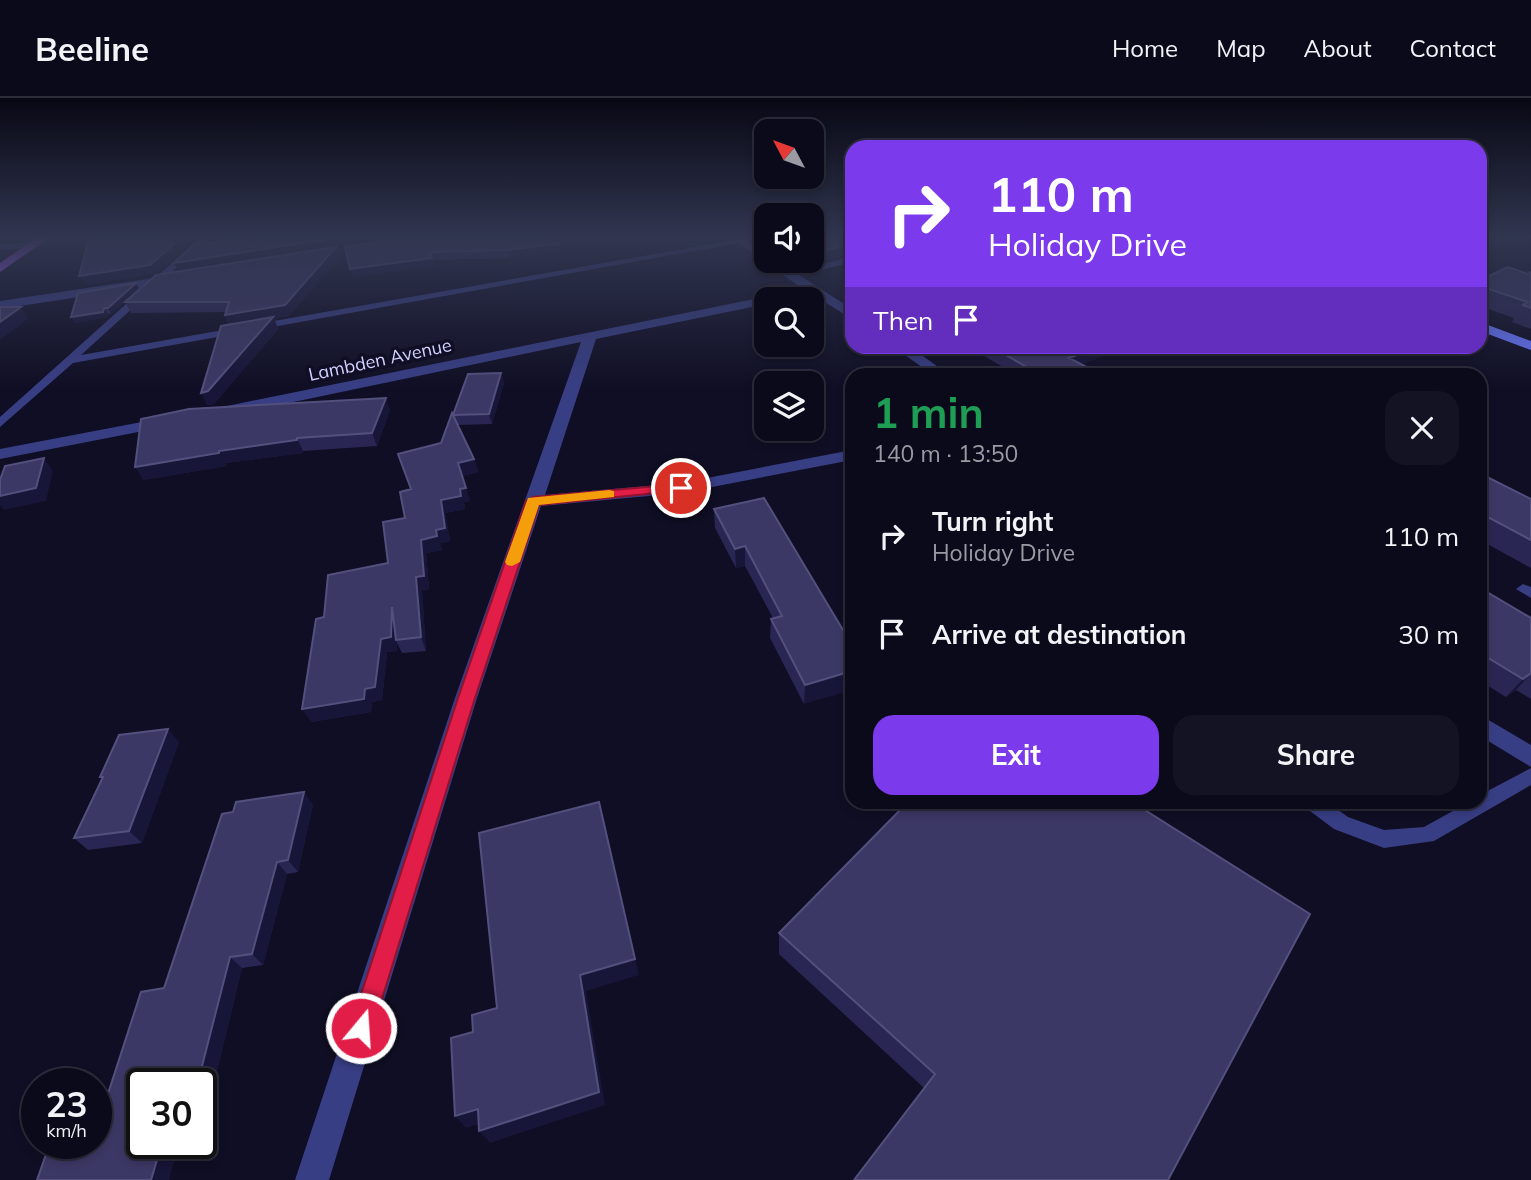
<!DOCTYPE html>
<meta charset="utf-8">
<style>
body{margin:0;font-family:Mulish,sans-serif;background:#141324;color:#f1f3f6;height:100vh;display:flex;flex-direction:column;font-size:26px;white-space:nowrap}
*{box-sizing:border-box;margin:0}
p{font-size:23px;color:#9a9aa3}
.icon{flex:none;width:38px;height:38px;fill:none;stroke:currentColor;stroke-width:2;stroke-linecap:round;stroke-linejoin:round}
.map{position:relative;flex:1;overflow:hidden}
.side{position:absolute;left:845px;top:270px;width:642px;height:441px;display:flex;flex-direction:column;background:#0b0a1b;border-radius:21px;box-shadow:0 4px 10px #0003,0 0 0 2px #2b2b3a}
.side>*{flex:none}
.guide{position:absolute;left:845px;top:42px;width:642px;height:214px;border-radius:21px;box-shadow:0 4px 10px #0003,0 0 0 2px #2b2b3a;background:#7c3aed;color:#fff;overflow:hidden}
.needle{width:46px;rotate:311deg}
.controls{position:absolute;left:754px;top:21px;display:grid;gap:14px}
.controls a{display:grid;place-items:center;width:70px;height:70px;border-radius:14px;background:#0b0a1b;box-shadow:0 4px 10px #0003,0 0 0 2px #2b2b3a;font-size:35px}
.speed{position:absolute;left:21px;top:970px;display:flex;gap:14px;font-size:35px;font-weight:700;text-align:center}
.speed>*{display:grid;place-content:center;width:91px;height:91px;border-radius:50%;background:#0b0a1b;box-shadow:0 4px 10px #0003,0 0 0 2px #2b2b3a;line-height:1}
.speed small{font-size:18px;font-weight:400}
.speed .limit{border:4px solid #111;border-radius:10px;background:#fff;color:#111}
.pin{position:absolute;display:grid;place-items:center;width:60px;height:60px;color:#fff;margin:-30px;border:4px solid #fff;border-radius:50%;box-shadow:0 2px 7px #0007}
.me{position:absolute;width:77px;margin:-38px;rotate:18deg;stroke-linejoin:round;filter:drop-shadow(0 0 5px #0008)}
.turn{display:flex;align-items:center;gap:24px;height:147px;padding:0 28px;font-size:32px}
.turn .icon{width:91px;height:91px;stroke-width:2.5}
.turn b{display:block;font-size:49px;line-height:60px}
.then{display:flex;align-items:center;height:66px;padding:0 28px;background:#0003;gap:14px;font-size:26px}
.round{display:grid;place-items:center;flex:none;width:74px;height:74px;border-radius:21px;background:#141324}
.head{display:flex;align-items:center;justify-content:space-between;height:119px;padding:0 28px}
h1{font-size:42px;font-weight:700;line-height:52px;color:#1e9e55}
.cta{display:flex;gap:14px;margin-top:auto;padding:14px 28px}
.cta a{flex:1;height:80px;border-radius:21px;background:#7c3aed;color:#fff;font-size:28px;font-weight:700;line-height:80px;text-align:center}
.cta a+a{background:#141324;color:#f1f3f6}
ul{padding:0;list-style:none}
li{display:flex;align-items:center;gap:21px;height:98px;padding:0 28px}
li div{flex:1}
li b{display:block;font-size:26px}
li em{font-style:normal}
header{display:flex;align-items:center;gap:42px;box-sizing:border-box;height:98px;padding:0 35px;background:#0b0a1b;border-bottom:2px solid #2b2b3a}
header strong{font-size:33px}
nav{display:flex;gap:38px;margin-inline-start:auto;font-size:24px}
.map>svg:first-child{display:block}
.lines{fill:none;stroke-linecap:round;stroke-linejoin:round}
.lane{fill:#383e84;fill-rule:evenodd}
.street{fill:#383e84;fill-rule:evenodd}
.secondary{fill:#6877ff;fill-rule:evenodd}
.primary{fill:#ab58ff;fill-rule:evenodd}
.wall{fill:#2a2653}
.shaded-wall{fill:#171538}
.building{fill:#3c3865;stroke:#53507e;stroke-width:2}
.route{fill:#e11d48;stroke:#92132f;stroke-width:2}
.slow{fill:#f59e0b}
.labels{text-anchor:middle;stroke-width:7;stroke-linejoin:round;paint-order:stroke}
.far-street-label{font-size:18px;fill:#d1d1ff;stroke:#0f0e24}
</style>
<header>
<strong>Beeline</strong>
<nav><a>Home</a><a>Map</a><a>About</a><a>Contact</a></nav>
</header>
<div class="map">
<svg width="1531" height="1082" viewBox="0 0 1531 1082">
<rect width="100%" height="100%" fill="#0f0e24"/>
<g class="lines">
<path class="lane" d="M202,138H212L81,257L740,141L744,144L73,265L0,329V319Z
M852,158V164L790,180L785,177Z
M1523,486L1531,489V500L1516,491Z
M1531,670V687L1434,743L1384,750L1334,731L1306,710L1304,704H1327L1348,719L1384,732L1424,729L1469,704H1480V697Z"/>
<path class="street" d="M728,138H741L766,156V163H777L852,211V221L812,196L789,201H766V206L596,241L545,397L681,385L852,352V362L681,395L541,408L477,600L329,1082H295L455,600L581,244L227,318L219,313L227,308L803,191Z
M35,144L39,145V149L0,152V146Z
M174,177L180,181L178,184L0,211V203Z
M892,248H909L948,276H932Z
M168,319L174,321L176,324L174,327L0,361V351Z
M1480,617L1531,647V669L1480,638Z"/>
<path class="secondary" d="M1480,224L1531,243V252L1480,233Z"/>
<path class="primary" d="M39,138H52L0,174V165Z"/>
</g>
<path class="wall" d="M413,138L559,146L560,154L510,160L433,162L435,168L353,179Z
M812,138H852V157L851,155L827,162L812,154Z
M340,159L289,218L274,220L278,231L214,306L207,307L229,227L225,217L226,214L131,215L125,204Z
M1531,174V231L1512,224L1514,220L1480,208V182L1528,176Z
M139,191L111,216H108L107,219L75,225Z
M967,248H1131L1081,266L1100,276H1015Z
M501,275L504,285L492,326L458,327L474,361L478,374L462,378L470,403L464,404L465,411L445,415L450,443L440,445L442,452L426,455L429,491L422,492L426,553L402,555L397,545V553L387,554L382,602L372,604L371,614L311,624L324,519L388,465L405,420L411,391L441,345L453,317Z
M390,312L377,348L303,353V355L226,365V368L143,382Z
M1480,380L1531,401V470L1480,442Z
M714,411L852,547L804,606L770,540L771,521L773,520L745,468L736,470L715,430Z
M1480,497L1531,520V601L1516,592L1506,599L1480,583Z
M179,644L142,745L88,752L74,740L102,681L100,679Z
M1355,704H1368L1362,708Z
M313,706L298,774L287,776L263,867L242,870L215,981L196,984L103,1011L164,890Z
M779,835L1168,1082L924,990L779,856Z"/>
<path class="shaded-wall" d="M170,138H175V147L179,155L155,176L85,187L79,178L170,146Z
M347,138H400L178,173L174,165Z
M852,145L851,155L827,162V152Z
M559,146L560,154L510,160L508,152Z
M336,149L340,159L289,218L274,220L278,231L214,306L207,307L201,295L230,228L225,217Z
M432,160L435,168L353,179L350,171Z
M136,185L139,191L111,216L108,210Z
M21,209L28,221L0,242V224Z
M104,210L108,216L107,219L75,225L71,219Z
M1101,248H1131L1066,272L1069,260Z
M501,275L504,285L492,326L489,316Z
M386,300L390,312L377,348L372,335Z
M297,340L303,353V355L226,365V368L143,382L135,369L219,353Z
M44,360L53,373L46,403L4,412L0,407V398Z
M474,361L478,374L462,378L470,403L464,404L465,411L445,415L450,443L440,445L442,452L426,455L429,491L422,492L426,553L421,539L416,479L421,442L436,432L441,402L460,391L458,365Z
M745,448V468L736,470L735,451Z
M392,509L396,542L397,545V553L387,554L382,602L372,604L371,614L311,624L302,611L365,591L381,541Z
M852,573V592L804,606L805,587Z
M1531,575L1516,592L1506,599L1523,581Z
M168,631L179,644L142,745L129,733Z
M304,694L313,706L298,774L288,762Z
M604,723L639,877L586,893L605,1007L490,1045L479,1033L580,877Z
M277,764L287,776L263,867L252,856Z
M230,859L242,870L215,981L201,972Z
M181,975L196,984L195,985H179Z
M478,1011L489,1023L466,1030L455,1018Z
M162,1045H179L169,1082H151Z"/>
<path class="building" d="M100,138H170V146H174L150,167L79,178L88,144L99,143Z
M231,138H347L174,165L195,146L218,144L220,139Z
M413,138H554L559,146L508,152L429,154L432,160L350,171L345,149Z
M812,138H852V145L827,152L812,143Z
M336,149L285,207L225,217L229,204H125L156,177Z
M1508,169L1528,176L1531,174V210L1523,207L1528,204L1480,188V182Z
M136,185L108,210H104L103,214L71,219L78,195Z
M0,209H21L0,224Z
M273,219L208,293L201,295L221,228Z
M990,248H1101L1069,260L1100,276H1039Z
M501,275L489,316L453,317L468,276Z
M386,300L372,335L297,340V342L219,353V355L135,369L141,321L189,311Z
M452,315L474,361L458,365L466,390L460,391L461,398L441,402L445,430L436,432L437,438L421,442L424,478L416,479L421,539L396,542L392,509L391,539L381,541L375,589L365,591L364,601L302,611L316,521L324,519L328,477L388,465L383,424L405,420L400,394L411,391L398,356L441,345Z
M44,360L36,390L0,398V382L5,368Z
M1485,378L1531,401V442L1480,415V380Z
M764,400L852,547V573L805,587L771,521L782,518L745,448L735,451L714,411Z
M1487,494L1531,520V575L1523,581L1480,555V497Z
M168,631L129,733L74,740L103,679H100L119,637Z
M304,694L288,762L277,764L252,856L230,859L201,972L181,975L179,985H142V1045H162L151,1082H37L50,1045H96V1012L103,1011L141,894L164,890L222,716L233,714L236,704Z
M599,704L635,861L580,877L599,994L479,1033L478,1011L455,1018L451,940L473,934L472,917L497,910L479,735Z
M908,704H1132L1310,816L1168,1082H854L935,976L779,835Z"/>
<linearGradient id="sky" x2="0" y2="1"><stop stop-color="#080814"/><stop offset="0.48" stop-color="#313650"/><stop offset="1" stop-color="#313650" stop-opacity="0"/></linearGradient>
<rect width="1531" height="290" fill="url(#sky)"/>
<path class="route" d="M681,386L686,387V392L539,407L475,600L373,930L369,938L361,941L353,938L350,930L458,600L526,403L533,399Z"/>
<path class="slow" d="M609,392L614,393V399L539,407L520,464L512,468L507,467L505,464L528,400Z"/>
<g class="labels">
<g class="far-street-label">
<text transform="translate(380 262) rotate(-12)" y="6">Lambden Avenue</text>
</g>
</g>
</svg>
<div class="controls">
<a><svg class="needle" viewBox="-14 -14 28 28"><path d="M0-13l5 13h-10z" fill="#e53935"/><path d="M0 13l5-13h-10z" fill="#9a9aa3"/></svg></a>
<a><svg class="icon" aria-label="sound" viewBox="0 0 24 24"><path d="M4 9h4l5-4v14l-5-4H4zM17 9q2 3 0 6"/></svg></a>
<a><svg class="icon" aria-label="search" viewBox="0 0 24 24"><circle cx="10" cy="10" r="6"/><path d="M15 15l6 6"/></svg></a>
<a><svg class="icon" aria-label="layers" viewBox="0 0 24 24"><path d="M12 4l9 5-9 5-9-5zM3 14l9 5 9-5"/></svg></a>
</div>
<div class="speed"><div>23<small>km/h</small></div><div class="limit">30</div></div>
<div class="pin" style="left:681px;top:390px;background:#d93025"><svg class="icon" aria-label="arrive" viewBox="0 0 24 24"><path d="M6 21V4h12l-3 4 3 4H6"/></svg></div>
<svg class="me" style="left:361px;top:930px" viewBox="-20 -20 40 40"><circle r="17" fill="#e11d48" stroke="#fff" stroke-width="3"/><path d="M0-11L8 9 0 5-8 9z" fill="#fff"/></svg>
<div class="guide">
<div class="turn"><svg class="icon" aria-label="right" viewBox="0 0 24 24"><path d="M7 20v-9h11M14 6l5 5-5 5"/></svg><div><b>110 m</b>Holiday Drive</div></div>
<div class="then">Then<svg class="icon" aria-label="arrive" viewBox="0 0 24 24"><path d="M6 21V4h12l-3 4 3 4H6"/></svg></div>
</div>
<section class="side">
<div class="head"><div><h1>1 min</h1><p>140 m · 13:50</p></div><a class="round"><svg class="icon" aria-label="close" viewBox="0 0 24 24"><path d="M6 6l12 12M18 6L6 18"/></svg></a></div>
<ul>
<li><svg class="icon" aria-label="right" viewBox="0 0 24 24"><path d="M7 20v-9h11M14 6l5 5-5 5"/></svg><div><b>Turn right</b><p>Holiday Drive</p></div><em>110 m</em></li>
<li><svg class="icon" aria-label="arrive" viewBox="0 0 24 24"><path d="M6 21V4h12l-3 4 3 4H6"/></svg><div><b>Arrive at destination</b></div><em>30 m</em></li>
</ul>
<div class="cta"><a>Exit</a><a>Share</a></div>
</section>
</div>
